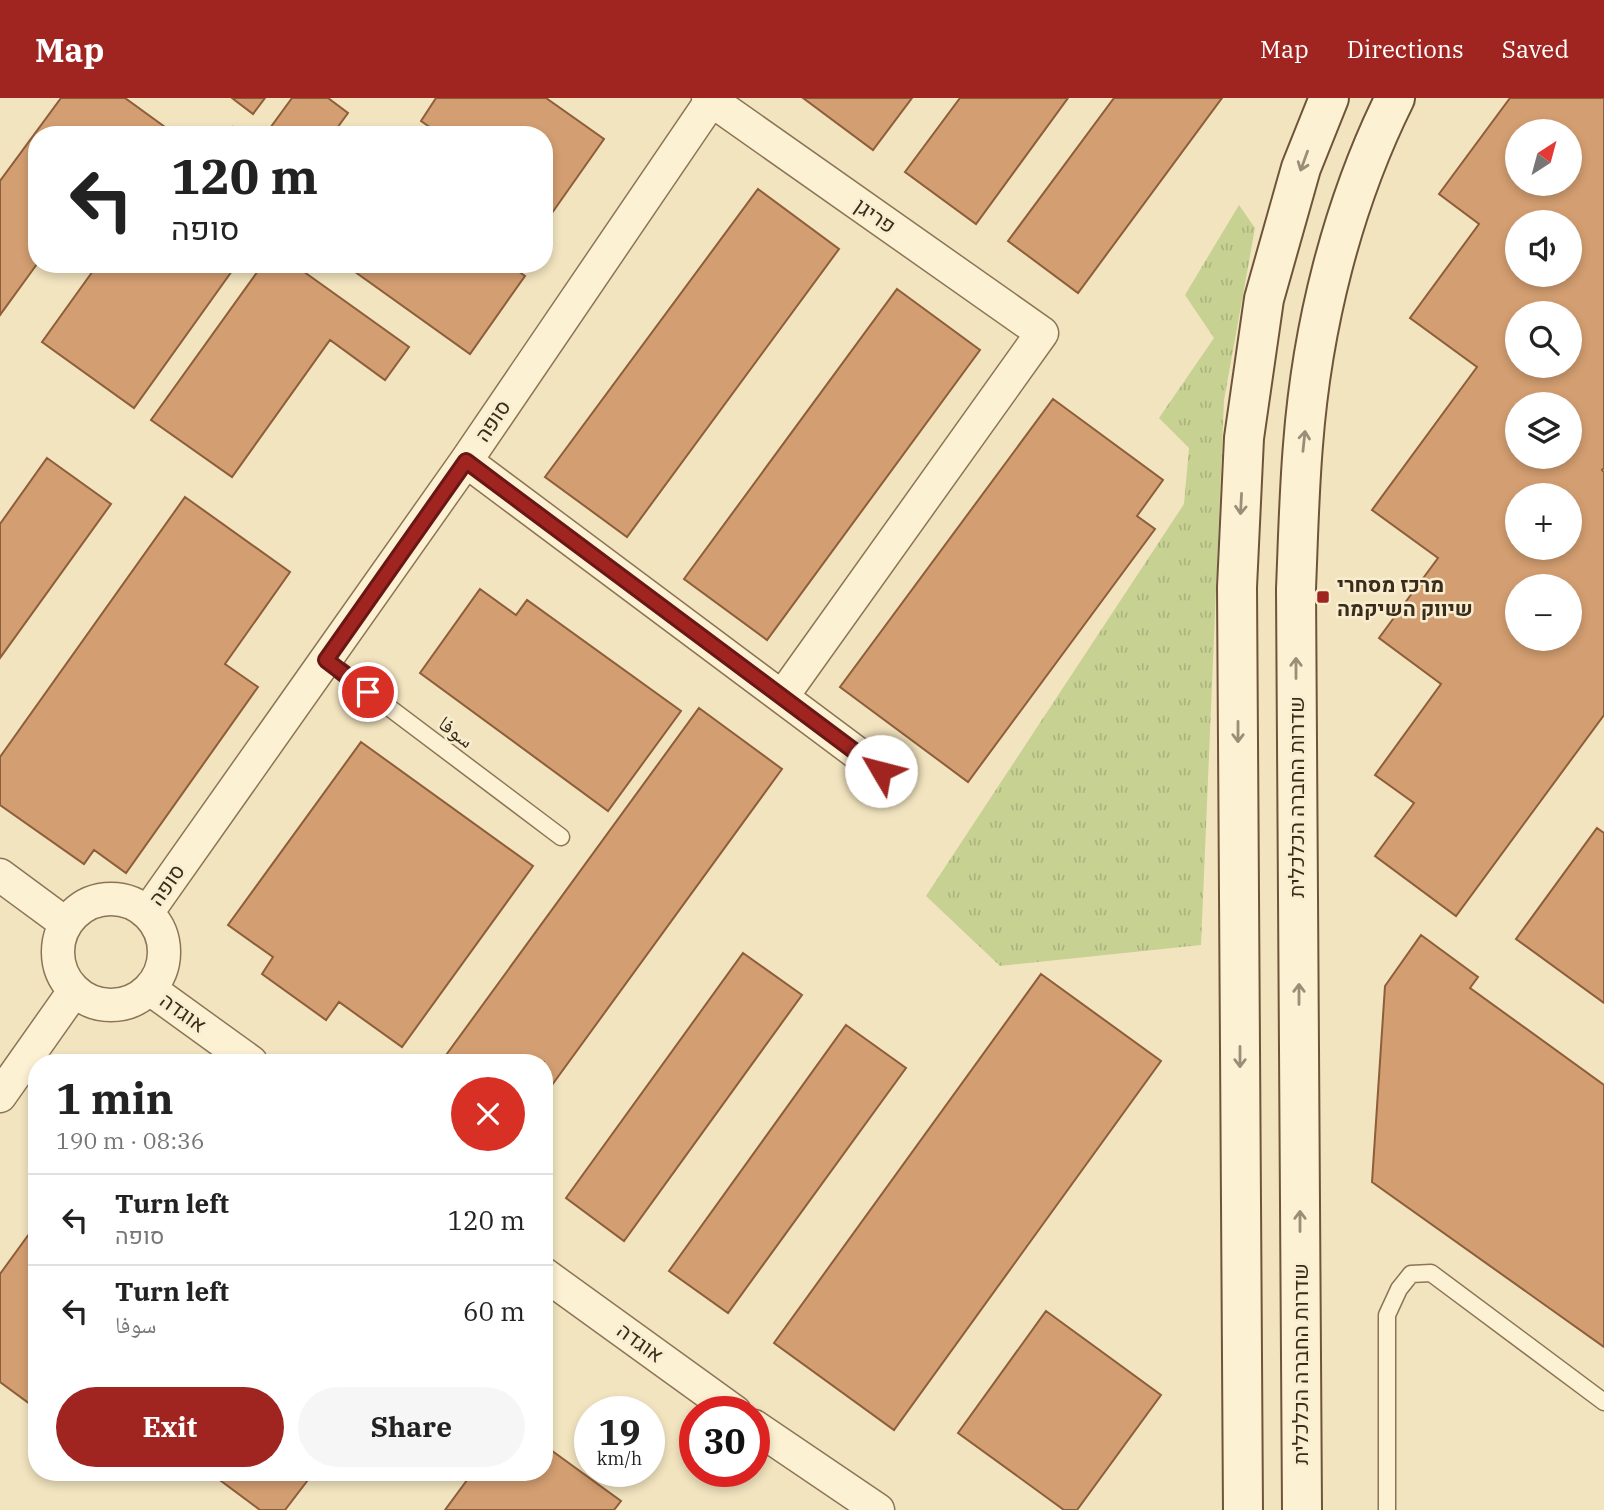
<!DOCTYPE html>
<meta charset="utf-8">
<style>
body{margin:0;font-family:"IBM Plex Serif","Noto Naskh Arabic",Heebo,serif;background:#f6f6f6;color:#222;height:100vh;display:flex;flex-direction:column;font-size:26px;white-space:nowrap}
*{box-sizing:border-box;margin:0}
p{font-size:23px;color:#767676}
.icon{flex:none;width:38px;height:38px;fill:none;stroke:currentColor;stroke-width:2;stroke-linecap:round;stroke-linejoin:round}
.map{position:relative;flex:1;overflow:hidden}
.sheet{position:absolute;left:28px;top:956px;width:525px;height:427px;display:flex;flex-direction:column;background:#fff;border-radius:28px;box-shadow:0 4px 10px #0003}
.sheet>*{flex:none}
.top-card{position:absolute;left:28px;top:28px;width:525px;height:147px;border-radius:28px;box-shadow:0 4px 10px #0003;background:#fff;color:#222;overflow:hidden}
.needle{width:46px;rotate:36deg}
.fabs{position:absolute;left:1505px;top:21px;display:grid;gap:14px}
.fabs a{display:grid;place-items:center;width:77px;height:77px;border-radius:50%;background:#fff;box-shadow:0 4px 10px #0003;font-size:35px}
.speed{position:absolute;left:574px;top:1298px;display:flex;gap:14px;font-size:35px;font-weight:700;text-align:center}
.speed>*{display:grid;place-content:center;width:91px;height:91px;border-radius:50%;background:#fff;box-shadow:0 4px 10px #0003;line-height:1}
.speed small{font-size:18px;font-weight:400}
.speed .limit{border:10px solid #d22;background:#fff;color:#111}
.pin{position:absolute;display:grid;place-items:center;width:60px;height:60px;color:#fff;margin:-30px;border:4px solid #fff;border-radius:50%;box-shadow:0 2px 7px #0007}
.me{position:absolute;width:77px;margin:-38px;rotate:307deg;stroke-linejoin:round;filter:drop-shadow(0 0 5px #0008)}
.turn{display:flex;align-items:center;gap:24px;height:147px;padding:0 28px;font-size:32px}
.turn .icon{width:91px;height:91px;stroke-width:2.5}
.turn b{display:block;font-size:49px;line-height:60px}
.round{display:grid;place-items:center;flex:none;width:74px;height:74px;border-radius:37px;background:#f6f6f6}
.headline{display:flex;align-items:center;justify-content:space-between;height:119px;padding:0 28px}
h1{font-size:42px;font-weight:700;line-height:52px}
.primary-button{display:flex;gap:14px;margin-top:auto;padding:14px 28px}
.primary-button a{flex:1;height:80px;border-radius:42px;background:#a02420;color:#fff;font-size:28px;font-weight:700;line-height:80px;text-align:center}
.primary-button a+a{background:#f6f6f6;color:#222}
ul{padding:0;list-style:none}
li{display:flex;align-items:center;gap:21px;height:91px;padding:0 28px;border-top:2px solid #e0e0e0}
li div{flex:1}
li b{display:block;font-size:26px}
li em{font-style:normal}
header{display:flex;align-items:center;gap:42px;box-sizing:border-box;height:98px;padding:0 35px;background:#a02420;color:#fff}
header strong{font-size:33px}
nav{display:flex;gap:38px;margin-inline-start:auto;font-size:24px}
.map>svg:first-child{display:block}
.grass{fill:url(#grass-tufts)}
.building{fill:#d39e71;stroke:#8d5e39;stroke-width:2;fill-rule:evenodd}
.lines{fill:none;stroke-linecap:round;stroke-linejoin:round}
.lane-casing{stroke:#8c7556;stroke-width:19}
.street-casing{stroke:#8c7556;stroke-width:35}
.secondary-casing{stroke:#6e5539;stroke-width:42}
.lane{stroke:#fcf1d3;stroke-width:16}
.street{stroke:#fcf1d3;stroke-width:32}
.secondary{stroke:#fcf1d3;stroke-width:38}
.oneway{stroke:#9b8e77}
.route-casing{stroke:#681715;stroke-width:18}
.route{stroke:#a02420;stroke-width:12}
.poi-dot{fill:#a02420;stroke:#f8eecf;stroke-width:2.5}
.labels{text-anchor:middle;stroke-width:5;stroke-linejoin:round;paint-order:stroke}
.street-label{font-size:21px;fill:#3a2b1b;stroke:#f8eecf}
.poi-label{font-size:21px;font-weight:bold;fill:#3a2b1b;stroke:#f8eecf;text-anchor:start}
</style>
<header>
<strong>Map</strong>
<nav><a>Map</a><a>Directions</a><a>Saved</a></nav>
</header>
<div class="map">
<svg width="1604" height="1412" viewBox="0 0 1604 1412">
<defs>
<pattern id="grass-tufts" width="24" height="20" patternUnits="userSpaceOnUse" patternTransform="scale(1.75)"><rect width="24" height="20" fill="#c7d192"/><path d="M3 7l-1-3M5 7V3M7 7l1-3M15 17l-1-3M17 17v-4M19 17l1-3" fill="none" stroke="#acb47d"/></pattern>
</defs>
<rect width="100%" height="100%" fill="#f2e4bf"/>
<path class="grass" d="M1239,107L1255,130L1224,302L1201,847L1000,868L926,798L1184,406L1189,350L1159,320L1214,240L1185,197Z"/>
<path class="building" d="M61,0H125L165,29L160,37H37V166L0,217V83Z
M232,0H265L253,16Z
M292,0H328L348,15L332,37H265Z
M436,0H546L604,41L552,115L544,110V37H441L421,23Z
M803,0H912L873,52Z
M960,0H1068L976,126L905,74Z
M1114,0H1222L1078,195L1008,143Z
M1510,0H1604V370L1602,372L1604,374V617L1456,818L1375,758L1414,705L1375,677L1441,586L1379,540L1438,460L1372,412L1477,269L1410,220L1479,126L1439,96ZM1517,33H1570V86H1517ZM1517,124H1570V177H1517ZM1517,215H1570V268H1517ZM1517,306H1570V359H1517ZM1517,397H1570V450H1517ZM1517,488H1570V541H1517Z
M233,29L243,37H227Z
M758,91L839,151L627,439L545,379Z
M98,166H237L134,310L42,244Z
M263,166H293L409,249L385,282L330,242L232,379L151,322Z
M344,166H508L525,178L470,256Z
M897,191L980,252L767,542L684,481Z
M1053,301L1163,382L1137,418L1155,431L968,684L840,589Z
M47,360L111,406L0,560V426Z
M185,399L290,474L225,566L258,589L126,775L94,752L84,766L0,707V659Z
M480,491L516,517L527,502L681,613L608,713L420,575Z
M699,610L782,671L544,998V964H441Z
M361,644L533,768L402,949L339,904L326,922L262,876L273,859L228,827Z
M1597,730L1604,735V905L1516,841Z
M1421,837L1478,879L1470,890L1604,987V1249L1372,1084L1385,888Z
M743,855L802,897L624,1143L566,1100Z
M1041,876L1161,963L894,1332L774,1245Z
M846,927L906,970L728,1215L669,1173Z
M37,1125V1297L30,1306L0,1284V1176Z
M1046,1213L1161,1297L1077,1412H1064L958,1335Z
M544,1347L621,1403L614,1412H445L473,1374H544Z
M209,1374H314L285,1412H260Z"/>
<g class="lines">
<g class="lane-casing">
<path id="lane" d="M326,562L561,739
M1387,1412V1217L1399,1191L1411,1176L1431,1175L1604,1304"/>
</g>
<g class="street-casing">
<path id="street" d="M708,0L1042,235L782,599
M466,363L881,673
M0,777L65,825
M58 854a53 53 0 1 1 106 0a53 53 0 1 1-106 0Z
M147,815L466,363L713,0
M150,891L251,964
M0,998L74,893
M544,1176L735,1314
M754,1328L878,1412"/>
</g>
<g class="secondary-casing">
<path id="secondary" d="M1243,1412L1237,489L1244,340L1264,201L1301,70L1329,0
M1302,1412L1296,491C1298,443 1299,395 1303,347C1312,229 1342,107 1395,0"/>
</g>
<use href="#lane" class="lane"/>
<use href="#street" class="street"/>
<use href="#secondary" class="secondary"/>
</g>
<defs><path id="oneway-shaft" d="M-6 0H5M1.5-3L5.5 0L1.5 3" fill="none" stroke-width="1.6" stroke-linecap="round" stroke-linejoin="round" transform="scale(1.75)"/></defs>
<g class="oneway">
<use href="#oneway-shaft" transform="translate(1304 63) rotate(110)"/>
<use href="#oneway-shaft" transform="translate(1304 343) rotate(-84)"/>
<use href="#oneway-shaft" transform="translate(1241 406) rotate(93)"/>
<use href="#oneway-shaft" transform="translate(1296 570) rotate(-90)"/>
<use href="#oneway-shaft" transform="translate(1238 634) rotate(90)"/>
<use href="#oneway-shaft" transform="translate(1299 896) rotate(-90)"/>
<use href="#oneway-shaft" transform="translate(1240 959) rotate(90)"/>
<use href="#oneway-shaft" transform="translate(1300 1123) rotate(-90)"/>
</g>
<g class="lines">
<g class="route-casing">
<path id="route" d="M368,594L326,562L466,363L881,673"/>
</g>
<use href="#route" class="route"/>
</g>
<rect class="poi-dot" x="1316" y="492" width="14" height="14" rx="3.5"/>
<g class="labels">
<g class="street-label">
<text transform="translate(875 118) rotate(35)" y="7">פריגן</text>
<text transform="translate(493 323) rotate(-56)" y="7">סופה</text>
<text transform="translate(456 634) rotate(37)" y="7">سوفا</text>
<text transform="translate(1297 699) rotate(-90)" y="7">שדרות החברה הכלכלית</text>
<text transform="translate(167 787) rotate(-55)" y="7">סופה</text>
<text transform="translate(183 915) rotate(36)" y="7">אוגדה</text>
<text transform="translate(640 1245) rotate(36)" y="7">אוגדה</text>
<text transform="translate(1301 1266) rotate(-90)" y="7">שדרות החברה הכלכלית</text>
</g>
<g class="poi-label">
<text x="1337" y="494">מרכז מסחרי<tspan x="1337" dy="24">שיווק השיקמה</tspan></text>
</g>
</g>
</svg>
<div class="fabs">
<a><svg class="needle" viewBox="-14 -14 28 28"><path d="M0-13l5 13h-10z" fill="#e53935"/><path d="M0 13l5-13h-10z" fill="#767676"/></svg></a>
<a><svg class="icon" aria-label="sound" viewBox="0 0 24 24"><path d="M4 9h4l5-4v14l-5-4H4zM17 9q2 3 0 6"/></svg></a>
<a><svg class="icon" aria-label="search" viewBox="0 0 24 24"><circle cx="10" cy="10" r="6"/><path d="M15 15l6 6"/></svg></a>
<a><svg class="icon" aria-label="layers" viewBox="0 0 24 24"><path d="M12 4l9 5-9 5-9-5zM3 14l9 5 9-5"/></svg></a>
<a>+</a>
<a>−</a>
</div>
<div class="speed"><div>19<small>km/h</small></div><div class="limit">30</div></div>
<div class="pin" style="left:368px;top:594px;background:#d93025"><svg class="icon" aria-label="arrive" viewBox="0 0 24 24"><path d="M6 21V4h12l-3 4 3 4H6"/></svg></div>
<svg class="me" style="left:881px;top:673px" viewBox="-20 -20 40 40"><circle r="19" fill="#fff"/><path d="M0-13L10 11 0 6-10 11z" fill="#a02420"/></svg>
<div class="top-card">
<div class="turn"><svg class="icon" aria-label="left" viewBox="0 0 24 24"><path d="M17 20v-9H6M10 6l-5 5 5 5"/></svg><div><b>120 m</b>סופה</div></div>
</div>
<section class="sheet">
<div class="headline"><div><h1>1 min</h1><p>190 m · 08:36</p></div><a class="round" style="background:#d93025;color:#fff"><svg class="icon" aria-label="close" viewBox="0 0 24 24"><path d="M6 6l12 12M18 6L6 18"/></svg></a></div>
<ul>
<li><svg class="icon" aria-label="left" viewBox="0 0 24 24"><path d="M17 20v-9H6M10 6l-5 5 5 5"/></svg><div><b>Turn left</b><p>סופה</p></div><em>120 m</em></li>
<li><svg class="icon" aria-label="left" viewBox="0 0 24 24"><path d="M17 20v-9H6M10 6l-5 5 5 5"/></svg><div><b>Turn left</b><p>سوفا</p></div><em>60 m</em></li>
</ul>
<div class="primary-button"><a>Exit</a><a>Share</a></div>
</section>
</div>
